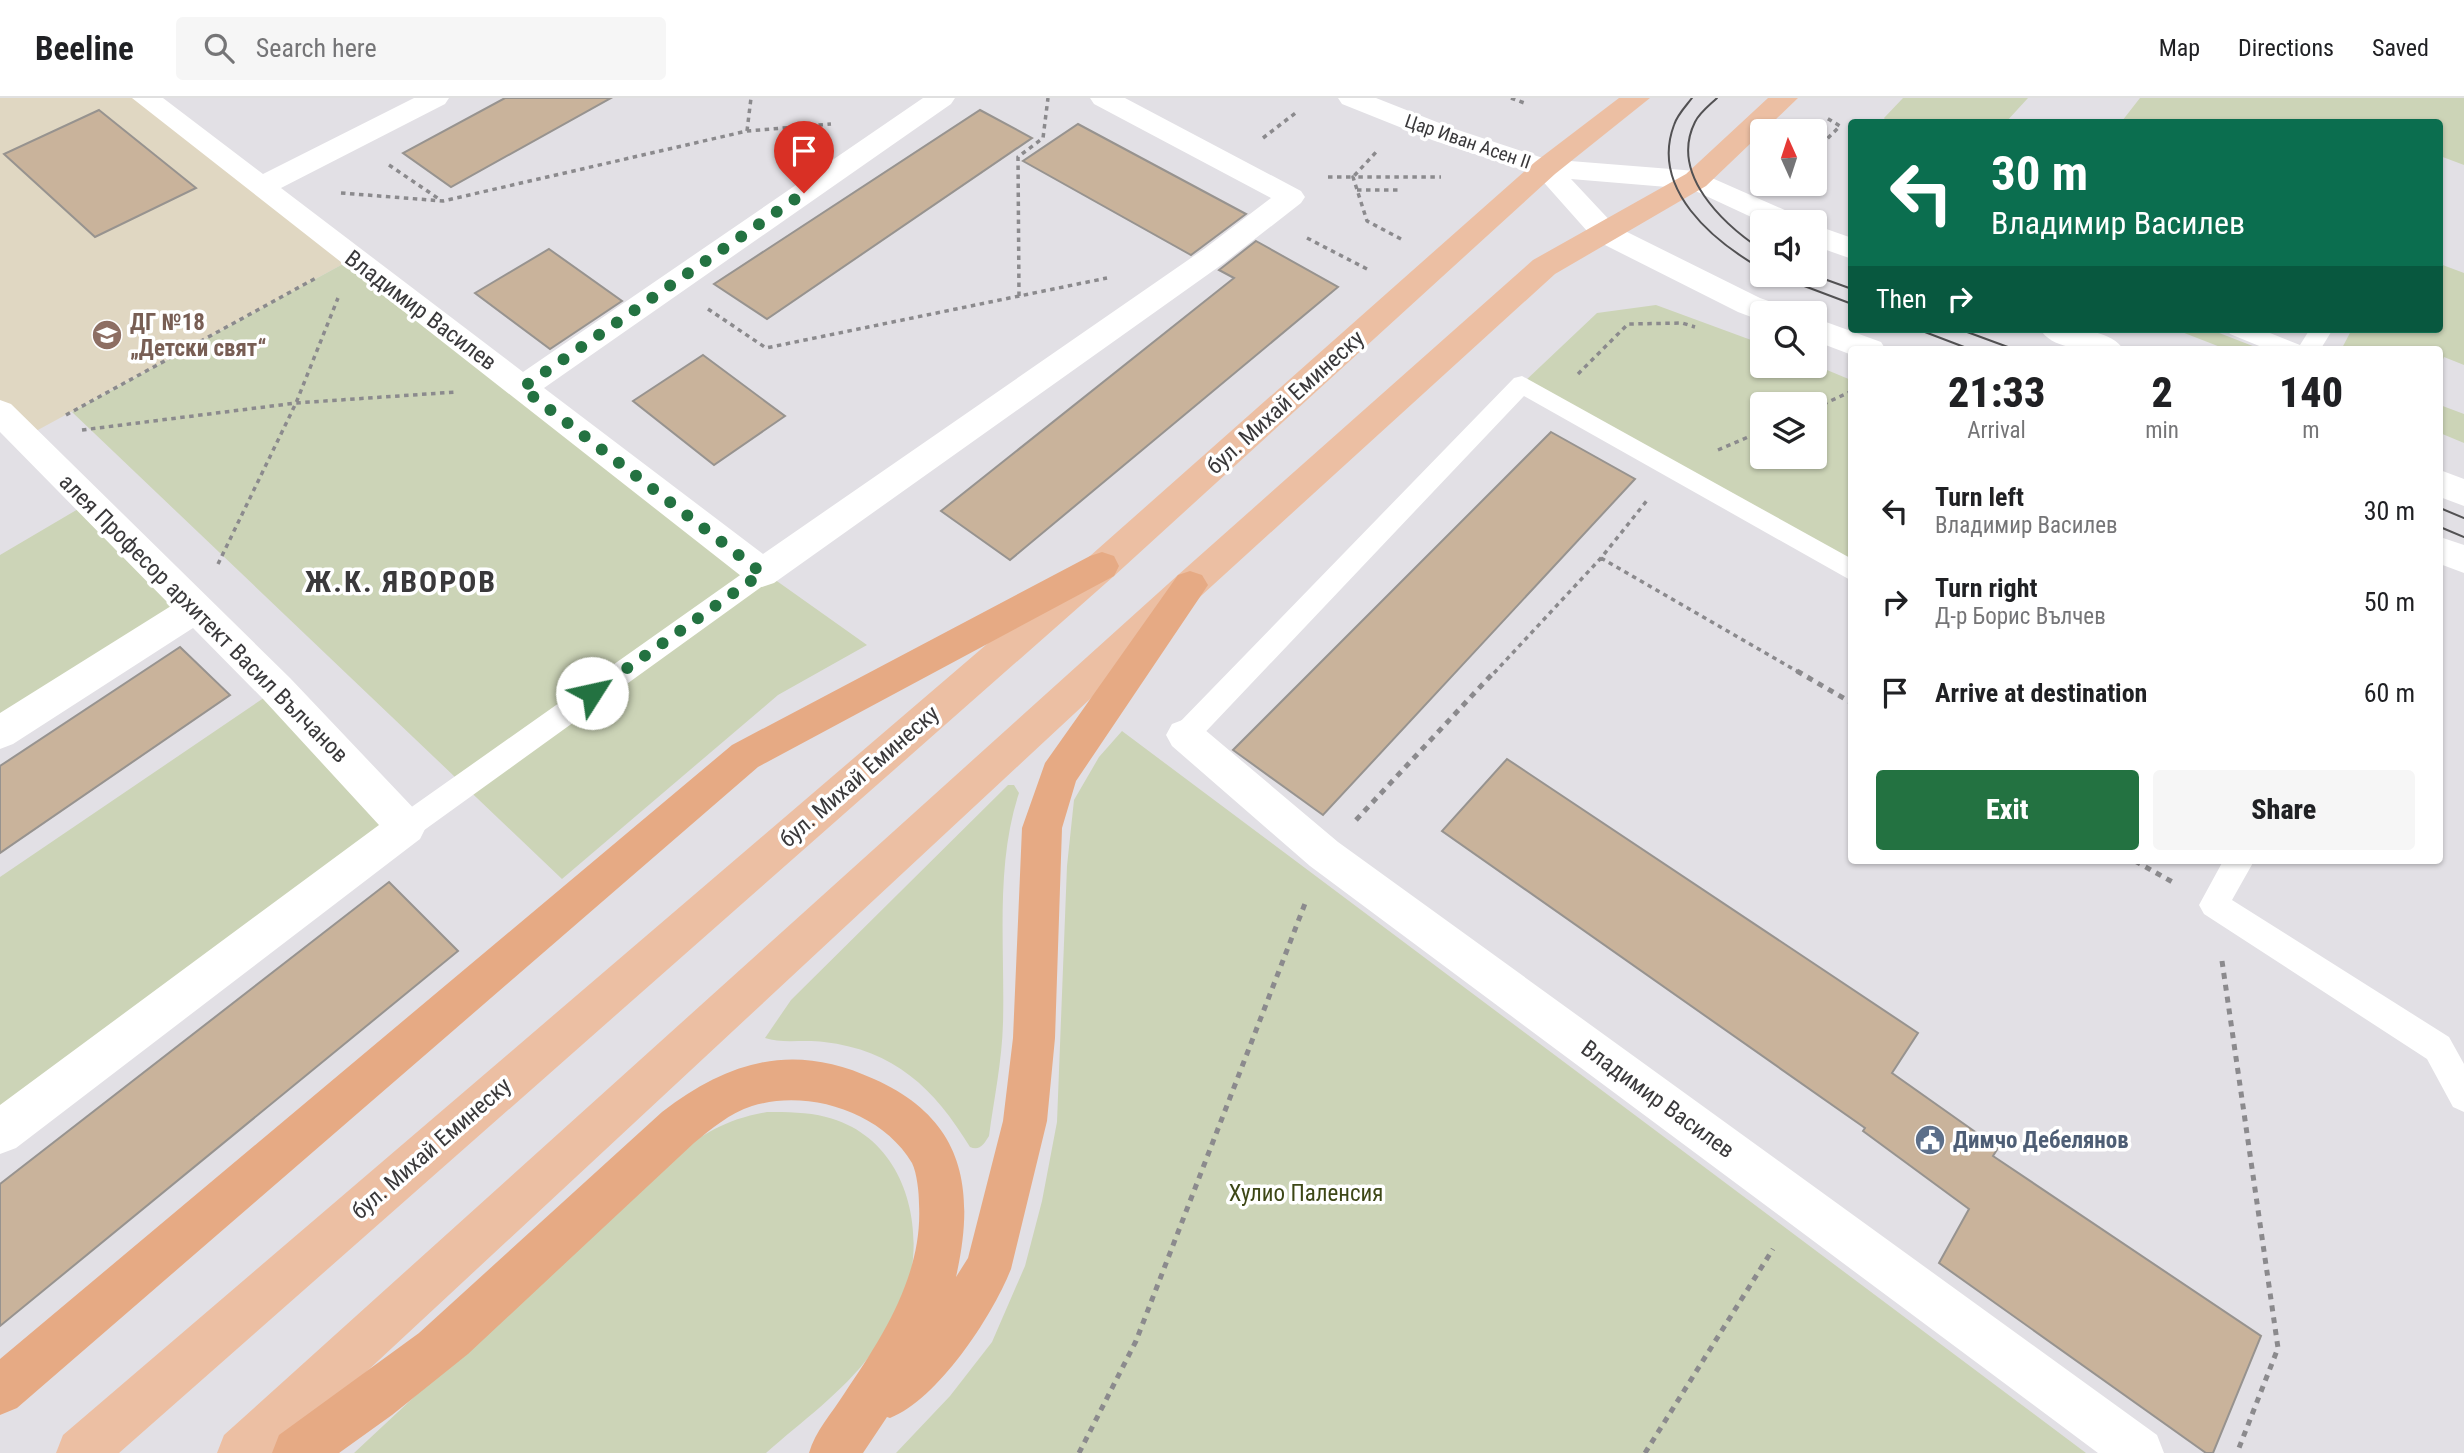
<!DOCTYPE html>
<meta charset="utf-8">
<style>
body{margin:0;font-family:"Roboto Condensed",sans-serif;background:#f6f6f6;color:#202124;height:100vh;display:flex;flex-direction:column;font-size:26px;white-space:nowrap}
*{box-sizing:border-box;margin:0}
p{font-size:23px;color:#757577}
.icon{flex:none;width:38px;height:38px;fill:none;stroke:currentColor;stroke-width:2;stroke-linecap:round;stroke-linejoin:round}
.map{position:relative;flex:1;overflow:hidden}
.panel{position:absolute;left:1848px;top:248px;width:595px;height:518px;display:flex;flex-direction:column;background:#fff;border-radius:7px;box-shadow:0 2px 5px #0004}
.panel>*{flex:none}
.guide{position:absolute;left:1848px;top:21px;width:595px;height:214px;border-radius:7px;box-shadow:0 2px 5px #0004;background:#0b6e4f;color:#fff;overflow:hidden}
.needle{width:46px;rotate:357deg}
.fabs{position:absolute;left:1750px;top:21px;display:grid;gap:14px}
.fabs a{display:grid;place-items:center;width:77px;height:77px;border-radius:7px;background:#fff;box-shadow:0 2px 5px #0004;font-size:35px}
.pin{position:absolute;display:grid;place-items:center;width:60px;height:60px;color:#fff;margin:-72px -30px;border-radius:50% 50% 50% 0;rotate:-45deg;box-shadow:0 0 7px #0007}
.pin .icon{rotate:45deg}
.me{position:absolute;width:77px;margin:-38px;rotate:55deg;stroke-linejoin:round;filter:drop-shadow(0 0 5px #0008)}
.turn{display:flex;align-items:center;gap:24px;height:147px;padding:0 28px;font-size:32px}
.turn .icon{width:91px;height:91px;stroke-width:2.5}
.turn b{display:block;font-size:49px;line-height:60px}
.then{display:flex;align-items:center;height:66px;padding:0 28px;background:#0003;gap:14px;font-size:26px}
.eta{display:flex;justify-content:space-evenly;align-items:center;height:119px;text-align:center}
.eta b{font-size:42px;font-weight:800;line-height:49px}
.button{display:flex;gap:14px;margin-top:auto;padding:14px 28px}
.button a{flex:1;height:80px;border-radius:7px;background:#237241;color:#fff;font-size:28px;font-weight:800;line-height:80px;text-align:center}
.button a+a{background:#f6f6f6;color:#202124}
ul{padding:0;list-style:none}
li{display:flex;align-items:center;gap:21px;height:91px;padding:0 28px}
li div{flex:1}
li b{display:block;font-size:26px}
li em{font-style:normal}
header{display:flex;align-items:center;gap:42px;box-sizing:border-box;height:98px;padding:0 35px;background:#fff;border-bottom:2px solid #e0e0e0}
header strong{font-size:33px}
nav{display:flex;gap:38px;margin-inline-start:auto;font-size:24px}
.search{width:490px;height:63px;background:#f6f6f6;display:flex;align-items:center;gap:18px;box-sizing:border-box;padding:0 24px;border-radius:7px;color:#757577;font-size:26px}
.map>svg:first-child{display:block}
.education{fill:#e0d7c2}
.green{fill:#ccd4b7;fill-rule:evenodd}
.building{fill:#c9b39b;stroke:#97938f;stroke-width:2}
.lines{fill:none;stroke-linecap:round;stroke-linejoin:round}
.path-far1{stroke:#8b8a8d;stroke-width:3.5;stroke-dasharray:4.5 4.5;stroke-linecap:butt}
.path{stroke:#8b8a8d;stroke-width:5;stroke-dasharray:6 6;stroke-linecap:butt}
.service{fill:#fff;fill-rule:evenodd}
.minor{fill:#fff;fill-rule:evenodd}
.secondary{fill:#fff;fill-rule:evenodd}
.primary{fill:#ecbfa3;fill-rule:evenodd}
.trunk{fill:#e6aa84;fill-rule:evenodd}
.tram{stroke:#525153;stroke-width:2}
.route{stroke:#237241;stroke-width:12;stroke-dasharray:0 21.6}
.labels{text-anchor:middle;stroke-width:7;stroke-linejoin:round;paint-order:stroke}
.far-street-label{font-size:19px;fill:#3a393b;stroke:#fff}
.street-label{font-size:23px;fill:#3a393b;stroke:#fff}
.education-label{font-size:23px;font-weight:bold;fill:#785e54;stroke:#fff;text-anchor:start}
.service-label{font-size:23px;font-weight:bold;fill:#4e5e75;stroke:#fff;text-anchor:start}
.park-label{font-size:23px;fill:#3d4716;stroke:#fff}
.district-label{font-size:30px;font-weight:bold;letter-spacing:2px;fill:#3a393b;stroke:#fff}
</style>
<header>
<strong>Beeline</strong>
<div class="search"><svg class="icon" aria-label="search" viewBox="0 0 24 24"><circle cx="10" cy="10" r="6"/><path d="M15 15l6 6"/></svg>Search here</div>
<nav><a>Map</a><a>Directions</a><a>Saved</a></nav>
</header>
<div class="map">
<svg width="2464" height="1355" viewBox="0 0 2464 1355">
<rect width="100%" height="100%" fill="#e2e0e5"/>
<path class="education" d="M0,0H146L354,160L25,339L0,314Z"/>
<path class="green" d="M1903,0H2028L2006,24H1887L1884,20Z
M2140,0H2464V67L2440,58V24L2122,23Z
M354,160L736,454L867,547L778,597L562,781L72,314Z
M2440,166L2464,175V267L2444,259L2440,269V252H2341L2352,231H2440Z
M1656,207L1762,246V268L1815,267L1851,282V473L1522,286L1597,215ZM1762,306H1815V359H1762Z
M2174,231H2209L2263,252H2228Z
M2440,307L2464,316V345L2440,335Z
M90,404L196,510L0,635V457Z
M277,591L406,729L0,1034V779Z
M1122,633L2086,1355H896L950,1298L992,1244L1025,1168L1042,1103L1057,1024L1067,768L1074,702L1099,659Z
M1008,687H1014L1019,695C995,768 1005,849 1003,925C1002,963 994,1001 989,1038C984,1046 980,1053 970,1049C934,990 894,952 824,944C805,941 782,946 765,940L791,902Z
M767,1014C787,1014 807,1014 826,1019C898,1037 924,1114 910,1181C904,1208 888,1235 871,1256C843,1294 801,1324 766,1355H354L669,1061C703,1036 726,1021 767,1014Z"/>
<path class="building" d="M505,0H611L451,89L403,55Z
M99,12L196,90L95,139L4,56Z
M980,12L1032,40L767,221L714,186Z
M1078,26L1246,116L1191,157L1023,63Z
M1256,143L1338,189L1010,462L941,413L1234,180L1219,172Z
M549,151L622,203L550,251L475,195Z
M703,257L785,318L714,367L633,303Z
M1551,334L1635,381L1323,717L1233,652Z
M180,549L230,597L0,755V668Z
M1507,661L1918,935L1892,975L1998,1050L1993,1058L2261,1238L2213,1355H2206L1939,1165L1969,1111L1863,1033L1865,1030L1442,733Z
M389,784L458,853L0,1228V1086Z"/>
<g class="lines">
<path class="path-far1" d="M1511,0L1527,6
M1814,28L1816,42
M747,33L751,0
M1263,40L1298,13
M1815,53L1840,28L1825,19
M389,67L442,103
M1328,79H1353L1378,52
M1357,92H1401
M341,95L443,103L747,33L831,26
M1307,140L1367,171
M1401,141L1367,123L1353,79H1441
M1019,198L1018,59L1043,40L1048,0
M708,211L766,250L1107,180
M1578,276L1628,226L1682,225L1695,229
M1815,310L1852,293
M66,317L316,180
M82,332L296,305L456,294
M1718,352L1762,333
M1601,460L1800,575
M218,466L296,305L338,200
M1494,575L1601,460L1649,400"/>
<path class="path" d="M1797,573L1852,605
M1356,722L1495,573
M2135,763L2176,786
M2222,863L2278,1250L2237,1355
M1079,1355L1136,1243L1306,803
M1645,1355L1773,1151"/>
<path class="service" d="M2227,231H2260L2300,247L2310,231H2333L2320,252H2269L2230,236Z
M1522,278L1852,461V483L1524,298L1195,645L1185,649L1175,645L1171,637L1175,629L1514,280Z
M762,465L771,468L775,475L771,482L416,738L406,742L396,738L392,729L396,720L753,468Z
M2223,763H2254L2232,802L2449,939L2464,966V1014L2453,1009L2427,961L2204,816L2199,807Z"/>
<path class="minor" d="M132,0H163L263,76L414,0H449L445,6L281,90L523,274L923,0H955L951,6L544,290L763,456L1204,151L1271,100L1094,6L1090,0H1125L1301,93L1305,99L1301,105L1224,165L774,485L762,489L750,485Z
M1338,0H1376L1452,30L1555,64L1559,70L1555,76L1545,79L1535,76L1432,42L1342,6Z
M0,302L11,306L290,580L420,717L426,729L420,741L16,1050L0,1056V1007L379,727L264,602L193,530L13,646L0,651V615L171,508L0,334Z
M1185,621L1198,626L1338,744L2157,1337L2164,1355H2098L1310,768L1172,648L1166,637L1172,626Z"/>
<path class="secondary" d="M1545,61L1696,73L1796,117L1800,124H1762L1691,91L1571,81L1615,128L1760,200L1783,208L1787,215H1762V223L1738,214L1595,142L1531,70L1535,64Z
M1815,127L1852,140V161L1815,148Z
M1815,220L1881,244L1886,252H1852V257L1815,243Z
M2040,231C2064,231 2109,228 2124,252C2099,252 2054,255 2040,231Z
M2440,372L2464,381V408L2440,399Z
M2440,439L2464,447V475L2440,466Z"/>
<path class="primary" d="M1619,0H1650L1555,76L1114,478L119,1355H56L63,1337L1090,458L1535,64Z
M1768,0H1798L1706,88L1555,176L1202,497L279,1355H217L224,1337L1178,477L1533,162L1686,76Z"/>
<path class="trunk" d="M1102,454L1114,458L1119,468L1114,478L758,669L17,1310L0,1317V1261L732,647L1090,458Z
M1190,473L1202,477L1208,487L1076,683L1062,730L1055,940L1047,1023L1011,1171C992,1219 938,1301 890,1320L887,1319L863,1355H809C815,1333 832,1315 844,1296C882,1240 923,1177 919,1106C919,1095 917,1075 912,1065C881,1013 807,991 752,1008C730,1015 711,1031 694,1045L468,1256L392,1317L339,1355H272L279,1337L419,1235L662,1014C730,962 794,944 874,981C964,1021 976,1090 956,1179L968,1160L1003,1023L1013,940L1022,730L1045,665L1178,477Z"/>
<path class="tram" d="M1692,0C1686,8 1677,17 1674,27C1650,91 1713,143 1762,171
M1717,0C1710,7 1700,14 1695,24C1669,76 1723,126 1762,152
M1775,177L1852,206
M1813,177L1852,191
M1917,231L1972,252
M1959,231L2016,252
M2440,410L2464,420
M2440,429L2464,439"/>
</g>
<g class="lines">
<path class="route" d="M592,595L762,475L522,290L804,95"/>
</g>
<defs>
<g id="school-disc" transform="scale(1.575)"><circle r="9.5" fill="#8d6e63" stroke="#fff"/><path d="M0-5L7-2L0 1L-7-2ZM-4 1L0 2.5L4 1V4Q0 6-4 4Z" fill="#fff"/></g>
<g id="civic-disc" transform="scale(1.575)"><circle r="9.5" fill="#5c6f8a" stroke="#fff"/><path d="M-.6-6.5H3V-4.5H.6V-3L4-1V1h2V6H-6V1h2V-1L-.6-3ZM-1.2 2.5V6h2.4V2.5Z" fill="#fff"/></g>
</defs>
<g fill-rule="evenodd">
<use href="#school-disc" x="107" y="237"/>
<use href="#civic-disc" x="1930" y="1042"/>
</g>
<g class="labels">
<g class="far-street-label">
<text transform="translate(1468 43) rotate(19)" y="7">Цар Иван Асен II</text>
</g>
<g class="street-label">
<text transform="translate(421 212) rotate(37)" y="8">Владимир Василев</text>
<text transform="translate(1285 304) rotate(-42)" y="8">бул. Михай Еминеску</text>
<text transform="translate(204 520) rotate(45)" y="8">алея Професор архитект Васил Вълчанов</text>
<text transform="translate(859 678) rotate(-41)" y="8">бул. Михай Еминеску</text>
<text transform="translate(1658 1001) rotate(36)" y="8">Владимир Василев</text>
<text transform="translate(431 1050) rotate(-41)" y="8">бул. Михай Еминеску</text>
</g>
<g class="education-label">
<text x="130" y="232">ДГ №18<tspan x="130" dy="26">„Детски свят“</tspan></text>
</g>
<g class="service-label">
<text x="1953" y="1050">Димчо Дебелянов</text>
</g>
<g class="park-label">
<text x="1306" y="1103">Хулио Паленсия</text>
</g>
<g class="district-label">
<text x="401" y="494">Ж.К. ЯВОРОВ</text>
</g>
</g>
</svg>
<div class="fabs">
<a><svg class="needle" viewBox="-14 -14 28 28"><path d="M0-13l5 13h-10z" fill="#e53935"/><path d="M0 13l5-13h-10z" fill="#757577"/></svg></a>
<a><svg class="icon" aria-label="sound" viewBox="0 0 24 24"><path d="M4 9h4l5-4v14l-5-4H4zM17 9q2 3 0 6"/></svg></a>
<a><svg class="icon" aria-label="search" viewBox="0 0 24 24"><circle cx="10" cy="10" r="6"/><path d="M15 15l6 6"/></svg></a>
<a><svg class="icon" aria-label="layers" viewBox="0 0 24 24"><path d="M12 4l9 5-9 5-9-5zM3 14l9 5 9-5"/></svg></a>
</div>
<div class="pin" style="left:804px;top:95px;background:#d93025"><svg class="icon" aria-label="arrive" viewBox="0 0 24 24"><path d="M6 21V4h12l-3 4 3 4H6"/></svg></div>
<svg class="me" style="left:592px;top:595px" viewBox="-20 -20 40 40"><circle r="19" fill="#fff"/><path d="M0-13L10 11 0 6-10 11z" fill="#237241"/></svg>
<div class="guide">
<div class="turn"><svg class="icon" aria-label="left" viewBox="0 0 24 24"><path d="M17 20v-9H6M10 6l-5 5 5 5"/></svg><div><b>30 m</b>Владимир Василев</div></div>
<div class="then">Then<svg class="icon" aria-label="right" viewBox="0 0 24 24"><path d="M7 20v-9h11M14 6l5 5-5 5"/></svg></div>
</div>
<section class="panel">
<div class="eta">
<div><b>21:33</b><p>Arrival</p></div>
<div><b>2</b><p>min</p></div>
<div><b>140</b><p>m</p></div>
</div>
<ul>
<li><svg class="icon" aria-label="left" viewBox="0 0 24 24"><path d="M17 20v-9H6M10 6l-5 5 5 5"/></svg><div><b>Turn left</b><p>Владимир Василев</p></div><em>30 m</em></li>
<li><svg class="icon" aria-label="right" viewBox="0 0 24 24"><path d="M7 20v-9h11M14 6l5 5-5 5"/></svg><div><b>Turn right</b><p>Д-р Борис Вълчев</p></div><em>50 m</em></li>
<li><svg class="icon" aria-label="arrive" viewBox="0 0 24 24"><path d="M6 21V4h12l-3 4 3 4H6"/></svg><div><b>Arrive at destination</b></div><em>60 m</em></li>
</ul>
<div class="button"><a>Exit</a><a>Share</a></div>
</section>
</div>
